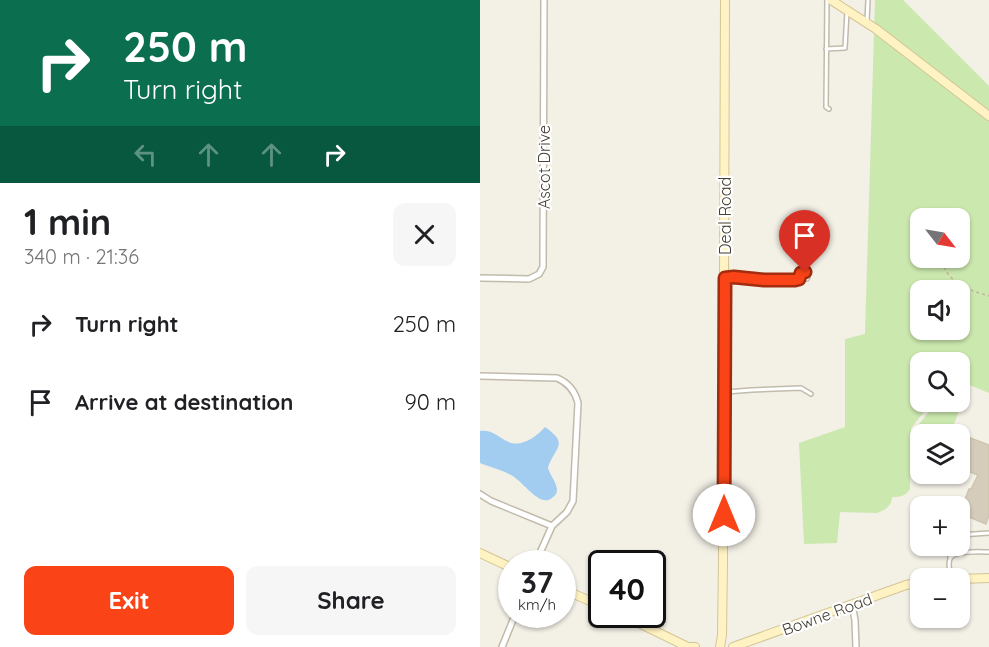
<!DOCTYPE html>
<meta charset="utf-8">
<style>
body{margin:0;font-family:Quicksand,sans-serif;background:#f6f6f6;color:#202124;height:100vh;display:flex;flex-direction:column;font-size:22px;white-space:nowrap}
*{box-sizing:border-box;margin:0}
p{font-size:20px;color:#757577}
.icon{flex:none;width:33px;height:33px;fill:none;stroke:currentColor;stroke-width:2;stroke-linecap:round;stroke-linejoin:round}
.map{position:relative;flex:1;overflow:hidden}
.drawer{display:flex;flex-direction:column;background:#fff;width:480px}
.drawer>*{flex:none}
.banner{background:#0b6e4f;color:#fff;overflow:hidden}
.needle{width:39px;rotate:121deg}
.controls{position:absolute;left:430px;top:208px;display:grid;gap:12px}
.controls a{display:grid;place-items:center;width:60px;height:60px;border-radius:12px;background:#fff;box-shadow:0 2px 4px #0004;font-size:30px}
.speed{position:absolute;left:18px;top:550px;display:flex;gap:12px;font-size:30px;font-weight:700;text-align:center}
.speed>*{display:grid;place-content:center;width:78px;height:78px;border-radius:50%;background:#fff;box-shadow:0 2px 4px #0004;line-height:1}
.speed small{font-size:15px;font-weight:400}
.speed .limit{border:3px solid #111;border-radius:9px;background:#fff;color:#111}
.pin{position:absolute;display:grid;place-items:center;width:51px;height:51px;color:#fff;margin:-62px -26px;border-radius:50% 50% 50% 0;rotate:-45deg;box-shadow:0 0 6px #0007}
.pin .icon{rotate:45deg}
.me{position:absolute;width:66px;margin:-33px;rotate:0deg;stroke-linejoin:round;filter:drop-shadow(0 0 4px #0008)}
.turn{display:flex;align-items:center;gap:21px;height:126px;padding:0 24px;font-size:27px}
.turn .icon{width:78px;height:78px;stroke-width:2.5}
.turn b{display:block;font-size:42px;line-height:51px}
.lanes{display:flex;align-items:center;height:57px;padding:0 24px;background:#0003;justify-content:center;gap:30px;direction:ltr}
.lanes .off{opacity:.35}
.round{display:grid;place-items:center;flex:none;width:63px;height:63px;border-radius:12px;background:#f6f6f6}
.head{display:flex;align-items:center;justify-content:space-between;height:102px;padding:0 24px}
h1{font-size:36px;font-weight:700;line-height:45px}
.button{display:flex;gap:12px;margin-top:auto;padding:12px 24px}
.button a{flex:1;height:69px;border-radius:12px;background:#fa4316;color:#fff;font-size:24px;font-weight:700;line-height:69px;text-align:center}
.button a+a{background:#f6f6f6;color:#202124}
ul{padding:0;list-style:none}
li{display:flex;align-items:center;gap:18px;height:78px;padding:0 24px}
li div{flex:1}
li b{display:block;font-size:22px}
li em{font-style:normal}
main{display:flex;flex:1;min-height:0}
.map>svg:first-child{display:block}
.green{fill:#cbe8ae;fill-rule:evenodd}
.water{fill:#a2ccf0}
.building{fill:#d5ccbb;stroke:#cfc4af;stroke-width:1.5}
.lines{fill:none;stroke-linecap:round;stroke-linejoin:round}
.lane-casing{stroke:#c1bbab;stroke-width:6}
.street-casing{stroke:#c1bbab;stroke-width:8}
.secondary-casing{stroke:#d3c596;stroke-width:10}
.path{stroke:#c0b49a;stroke-width:1.5;stroke-dasharray:3 3;stroke-linecap:butt}
.lane{stroke:#fff;stroke-width:3}
.street{stroke:#fff;stroke-width:5}
.secondary{stroke:#fff3c4;stroke-width:8}
.route-casing{stroke:#a22c0e;stroke-width:15}
.route{stroke:#fa4316;stroke-width:10}
.labels{text-anchor:middle;stroke-width:4.5;stroke-linejoin:round;paint-order:stroke}
.street-label{font-size:16px;fill:#464035;stroke:#fff}
</style>
<main>
<section class="drawer">
<div class="banner">
<div class="turn"><svg class="icon" aria-label="right" viewBox="0 0 24 24"><path d="M7 20v-9h11M14 6l5 5-5 5"/></svg><div><b>250 m</b>Turn right</div></div>
<div class="lanes"><svg class="icon off" aria-label="left" viewBox="0 0 24 24"><path d="M17 20v-9H6M10 6l-5 5 5 5"/></svg><svg class="icon off" aria-label="ahead" viewBox="0 0 24 24"><path d="M12 20V5M6 11l6-6 6 6"/></svg><svg class="icon off" aria-label="ahead" viewBox="0 0 24 24"><path d="M12 20V5M6 11l6-6 6 6"/></svg><svg class="icon" aria-label="right" viewBox="0 0 24 24"><path d="M7 20v-9h11M14 6l5 5-5 5"/></svg></div>
</div>
<div class="head"><div><h1>1 min</h1><p>340 m · 21:36</p></div><a class="round"><svg class="icon" aria-label="close" viewBox="0 0 24 24"><path d="M6 6l12 12M18 6L6 18"/></svg></a></div>
<ul>
<li><svg class="icon" aria-label="right" viewBox="0 0 24 24"><path d="M7 20v-9h11M14 6l5 5-5 5"/></svg><div><b>Turn right</b></div><em>250 m</em></li>
<li><svg class="icon" aria-label="arrive" viewBox="0 0 24 24"><path d="M6 21V4h12l-3 4 3 4H6"/></svg><div><b>Arrive at destination</b></div><em>90 m</em></li>
</ul>
<div class="button"><a>Exit</a><a>Share</a></div>
</section>
<div class="map">
<svg width="509" height="647" viewBox="0 0 509 647">
<rect width="100%" height="100%" fill="#f3f0e6"/>
<path class="green" d="M395,0H423L509,86V393L480,381V363H441V402H452L431,428L430,489C426,496 420,497 412,497C412,506 405,510 397,513L360,512L357,543L324,544L319,443L365,427V339L385,334ZM441,219H480V258H441ZM441,291H480V330H441Z
M480,384L488,388L472,429L478,432L476,435H441V465L436,463L439,424L457,402H480Z"/>
<path class="water" d="M65,427C89,444 76,446 68,467C69,474 76,481 77,489C77,493 76,495 73,497C61,510 43,481 31,475C22,470 10,467 0,463V431C13,429 20,439 31,443C44,446 57,436 65,427Z"/>
<path class="building" d="M485,436L509,445V515L506,524L482,514L485,506L483,505L489,489H491L498,475L480,468V437L484,439Z"/>
<g class="lines">
<g class="lane-casing">
<path id="lane" d="M347,0L346,107L349,109
M387,21L388,0
M346,49L365,48L367,12
M246,278L254,277L296,280L327,279L328,277V274L325,272L321,273L319,279
M246,392L272,390L321,388L331,394
M480,535L509,533
M470,546V559
M471,579C470,574 468,563 470,559C474,550 501,552 509,552"/>
</g>
<g class="street-casing">
<path id="street" d="M0,278L49,279L59,274L63,267L64,0
M0,376L77,378C89,383 95,391 98,403L93,501L87,512L72,526L55,564
M0,494L11,501L72,526
M372,605L375,620L376,647
M22,647L35,615"/>
</g>
<g class="secondary-casing">
<path id="secondary" d="M351,0L396,29L509,116
M0,553L32,568
M480,579L509,578
M82,589L122,606
M142,615L208,647H215
M240,647L242,635L243,561L245,0
M253,647L426,585L441,582"/>
</g>
<path class="path" d="M464,267C472,285 492,291 509,296"/>
<use href="#lane" class="lane"/>
<use href="#street" class="street"/>
<use href="#secondary" class="secondary"/>
</g>
<g class="lines">
<g class="route-casing">
<path id="route" d="M244,515L245,278L254,277L284,280H315L319,279L321,273L325,272"/>
</g>
<use href="#route" class="route"/>
</g>
<g class="labels">
<g class="street-label">
<text transform="translate(64 167) rotate(-90)" y="6">Ascot Drive</text>
<text transform="translate(245 216) rotate(-90)" y="6">Deal Road</text>
<text transform="translate(347 614) rotate(-20)" y="6">Bowne Road</text>
</g>
</g>
</svg>
<div class="controls">
<a><svg class="needle" viewBox="-14 -14 28 28"><path d="M0-13l5 13h-10z" fill="#e53935"/><path d="M0 13l5-13h-10z" fill="#757577"/></svg></a>
<a><svg class="icon" aria-label="sound" viewBox="0 0 24 24"><path d="M4 9h4l5-4v14l-5-4H4zM17 9q2 3 0 6"/></svg></a>
<a><svg class="icon" aria-label="search" viewBox="0 0 24 24"><circle cx="10" cy="10" r="6"/><path d="M15 15l6 6"/></svg></a>
<a><svg class="icon" aria-label="layers" viewBox="0 0 24 24"><path d="M12 4l9 5-9 5-9-5zM3 14l9 5 9-5"/></svg></a>
<a>+</a>
<a>−</a>
</div>
<div class="speed"><div>37<small>km/h</small></div><div class="limit">40</div></div>
<div class="pin" style="left:325px;top:272px;background:#d93025"><svg class="icon" aria-label="arrive" viewBox="0 0 24 24"><path d="M6 21V4h12l-3 4 3 4H6"/></svg></div>
<svg class="me" style="left:244px;top:515px" viewBox="-20 -20 40 40"><circle r="19" fill="#fff"/><path d="M0-13L10 11 0 6-10 11z" fill="#fa4316"/></svg>
</div>
</main>
